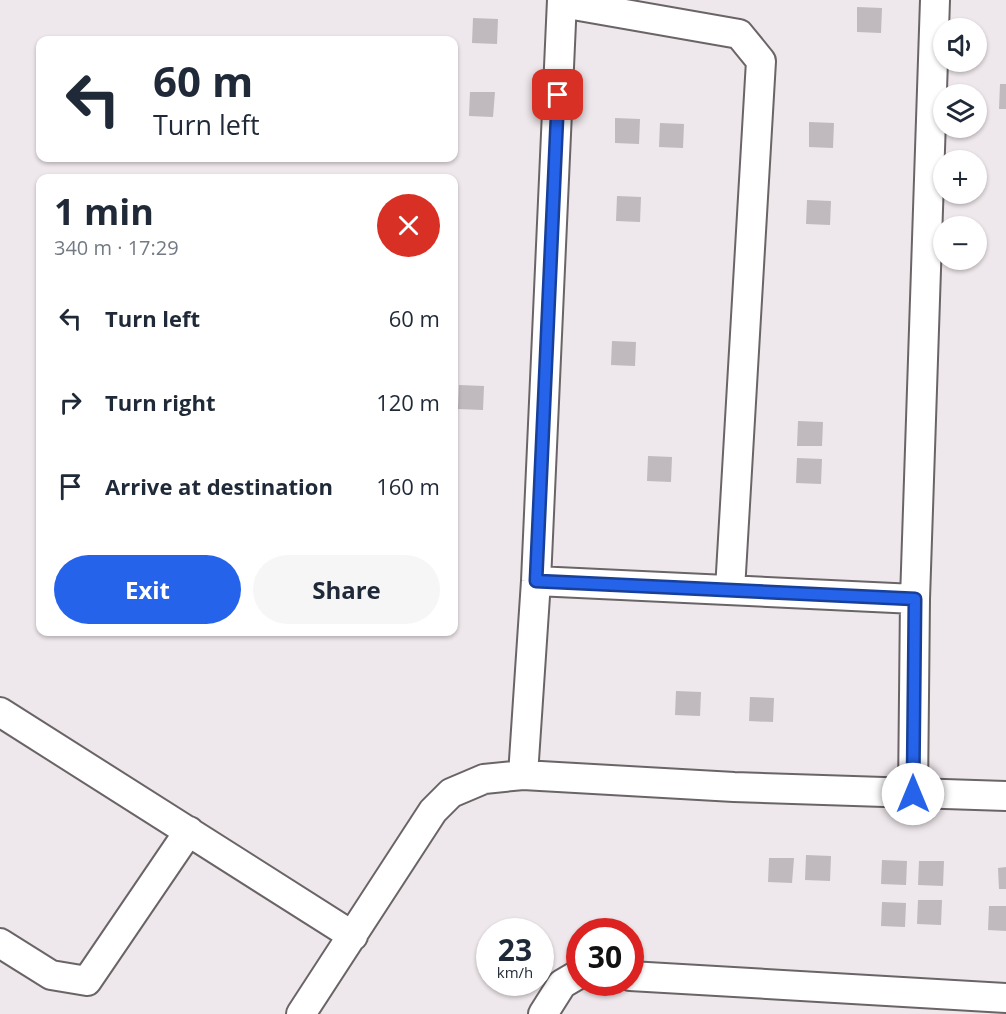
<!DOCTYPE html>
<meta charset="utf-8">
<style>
body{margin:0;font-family:"Open Sans",sans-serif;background:#f6f6f7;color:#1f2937;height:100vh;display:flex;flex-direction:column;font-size:22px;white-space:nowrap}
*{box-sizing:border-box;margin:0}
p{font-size:20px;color:#747a83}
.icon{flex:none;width:33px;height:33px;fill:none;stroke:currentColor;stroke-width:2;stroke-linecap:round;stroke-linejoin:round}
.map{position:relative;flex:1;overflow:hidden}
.sheet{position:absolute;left:36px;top:174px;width:422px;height:462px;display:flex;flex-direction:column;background:#fff;border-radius:12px;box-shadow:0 2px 4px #0004}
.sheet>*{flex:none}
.banner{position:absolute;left:36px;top:36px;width:422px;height:126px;border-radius:12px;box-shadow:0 2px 4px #0004;background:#fff;color:#1f2937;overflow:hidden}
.tools{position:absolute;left:933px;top:18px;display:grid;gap:12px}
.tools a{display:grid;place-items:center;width:54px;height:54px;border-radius:50%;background:#fff;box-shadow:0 2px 4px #0004;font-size:30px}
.speed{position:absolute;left:476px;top:918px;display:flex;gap:12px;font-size:30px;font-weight:700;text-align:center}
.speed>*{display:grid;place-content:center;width:78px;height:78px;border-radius:50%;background:#fff;box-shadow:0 2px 4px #0004;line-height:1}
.speed small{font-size:15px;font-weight:400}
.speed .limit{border:9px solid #d22;background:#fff;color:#111}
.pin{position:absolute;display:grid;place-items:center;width:51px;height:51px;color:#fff;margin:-26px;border-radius:12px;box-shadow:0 3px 9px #0006}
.me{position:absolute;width:66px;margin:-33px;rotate:0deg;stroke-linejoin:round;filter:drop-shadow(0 0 4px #0008)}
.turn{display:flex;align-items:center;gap:21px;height:126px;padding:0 18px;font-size:27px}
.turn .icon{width:78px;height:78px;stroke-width:2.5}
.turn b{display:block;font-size:42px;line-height:51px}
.round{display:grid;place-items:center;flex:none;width:63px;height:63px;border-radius:32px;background:#f6f6f7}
.head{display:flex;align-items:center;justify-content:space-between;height:102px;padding:0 18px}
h1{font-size:36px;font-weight:700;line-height:45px}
.button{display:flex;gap:12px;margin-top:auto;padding:12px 18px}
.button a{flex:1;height:69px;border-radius:36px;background:#2563eb;color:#fff;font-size:24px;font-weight:700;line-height:69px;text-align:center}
.button a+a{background:#f6f6f7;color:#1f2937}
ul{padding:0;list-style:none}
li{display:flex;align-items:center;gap:18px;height:84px;padding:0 18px}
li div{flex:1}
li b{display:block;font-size:22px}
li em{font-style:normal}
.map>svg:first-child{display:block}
.building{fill:#c0b9bd}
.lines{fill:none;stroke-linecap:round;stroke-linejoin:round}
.minor-casing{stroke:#6a6467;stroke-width:32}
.minor{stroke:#fff;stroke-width:28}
.route-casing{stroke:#184099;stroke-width:15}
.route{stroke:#2563eb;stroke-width:10}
</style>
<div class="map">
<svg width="1006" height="1014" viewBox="0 0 1006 1014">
<rect width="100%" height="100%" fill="#eee7eb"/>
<path class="building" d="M857,7L882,8L881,33L857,32Z
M473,18L498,19L497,44L472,43Z
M1000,84H1006V109H999Z
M470,92H495L493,117L469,116Z
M615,118L640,119L639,144L615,143Z
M809,122L834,123L833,148L809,147Z
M660,123L684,124L683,148L659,147Z
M617,196L641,197L640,222L616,221Z
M807,200L831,201L830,225L806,224Z
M612,341L636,342L635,366L611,365Z
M459,385L484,386L483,410L458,409Z
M798,421L823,422L822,446H797Z
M648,456L672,457L671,482L647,481Z
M797,458L822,459L821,484L796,483Z
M676,691L701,692L700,716L675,715Z
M750,697L774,698L773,722L749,721Z
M806,855L831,856L830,881L805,880Z
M769,858H794L792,883L768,882Z
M882,860L907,861L906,885L881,884Z
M919,861H944L943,886L918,885Z
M1006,867V889H999L998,868Z
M918,900H942L941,925L917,924Z
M882,902L906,903L905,927L881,926Z
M989,906H1006V931L988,930Z"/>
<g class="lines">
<g class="minor-casing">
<path id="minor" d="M562,3L739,34L761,61L730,590
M536,581L915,599
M0,712L353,936
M523,775L536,581L562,0
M913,794L915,599L935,0
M0,943L51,975L87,981L189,831
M630,976L1006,998
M301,1014L433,811L451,793L484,779L523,775L734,787L1006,796
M543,1014L562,984L579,974"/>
</g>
<use href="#minor" class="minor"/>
</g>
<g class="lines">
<g class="route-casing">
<path id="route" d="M558,95L536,581L915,599L913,794"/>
</g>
<use href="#route" class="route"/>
</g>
</svg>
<div class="tools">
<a><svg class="icon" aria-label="sound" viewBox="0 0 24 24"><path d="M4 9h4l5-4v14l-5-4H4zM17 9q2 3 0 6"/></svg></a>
<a><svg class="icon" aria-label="layers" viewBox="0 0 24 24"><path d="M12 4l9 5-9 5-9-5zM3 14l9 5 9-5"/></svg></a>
<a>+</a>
<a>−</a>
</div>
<div class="speed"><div>23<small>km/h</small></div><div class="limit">30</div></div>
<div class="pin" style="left:558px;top:95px;background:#d93025"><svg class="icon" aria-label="arrive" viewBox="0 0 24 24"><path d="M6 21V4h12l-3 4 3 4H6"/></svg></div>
<svg class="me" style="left:913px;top:794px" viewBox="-20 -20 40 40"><circle r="19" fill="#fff"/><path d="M0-13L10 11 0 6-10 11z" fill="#2563eb"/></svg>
<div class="banner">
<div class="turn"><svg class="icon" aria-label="left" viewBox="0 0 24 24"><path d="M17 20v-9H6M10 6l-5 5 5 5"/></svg><div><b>60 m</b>Turn left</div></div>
</div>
<section class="sheet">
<div class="head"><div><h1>1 min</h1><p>340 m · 17:29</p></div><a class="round" style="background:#d93025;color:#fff"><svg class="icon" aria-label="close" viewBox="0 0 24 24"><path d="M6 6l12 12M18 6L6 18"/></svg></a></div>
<ul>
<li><svg class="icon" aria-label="left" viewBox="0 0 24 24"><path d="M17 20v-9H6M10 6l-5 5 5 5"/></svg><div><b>Turn left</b></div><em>60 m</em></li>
<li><svg class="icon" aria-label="right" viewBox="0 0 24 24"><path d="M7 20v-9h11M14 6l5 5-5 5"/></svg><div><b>Turn right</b></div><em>120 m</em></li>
<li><svg class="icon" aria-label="arrive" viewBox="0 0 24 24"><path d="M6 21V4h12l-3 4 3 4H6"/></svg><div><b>Arrive at destination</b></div><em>160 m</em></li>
</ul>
<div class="button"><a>Exit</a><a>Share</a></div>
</section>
</div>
